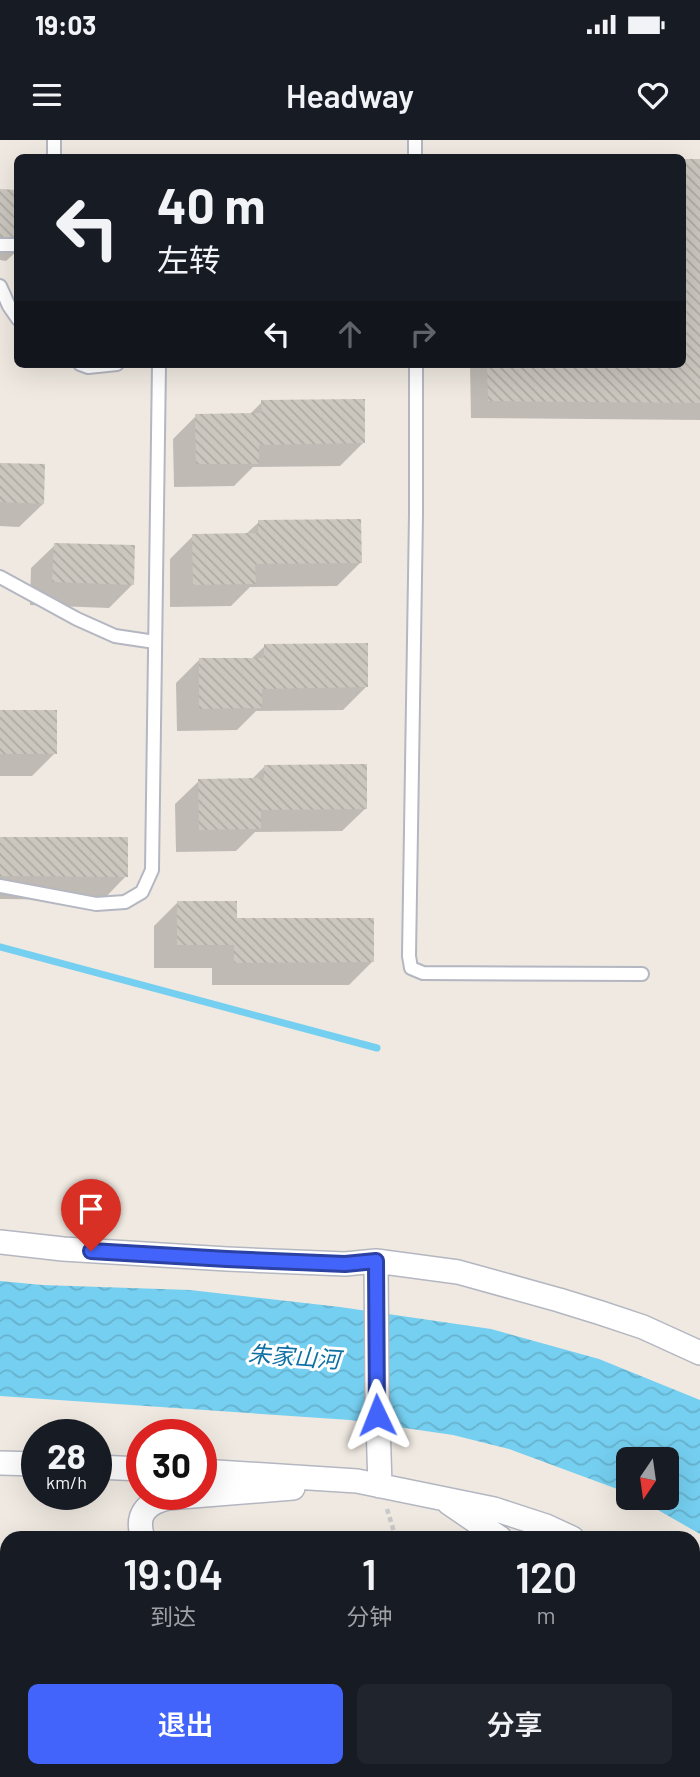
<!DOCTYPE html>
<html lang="zh">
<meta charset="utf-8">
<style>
body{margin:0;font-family:Barlow,"Noto Sans SC",sans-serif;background:#20242c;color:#f1f3f6;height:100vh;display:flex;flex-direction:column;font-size:26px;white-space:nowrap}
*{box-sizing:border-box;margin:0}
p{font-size:23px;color:#9ea1a6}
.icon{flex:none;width:38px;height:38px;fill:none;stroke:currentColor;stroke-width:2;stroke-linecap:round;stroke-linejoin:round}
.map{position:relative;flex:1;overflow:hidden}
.details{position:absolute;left:0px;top:1391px;width:700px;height:247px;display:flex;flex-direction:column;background:#171b24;border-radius:21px 21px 0 0;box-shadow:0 7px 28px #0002}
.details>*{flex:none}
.banner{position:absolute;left:14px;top:14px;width:672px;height:214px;border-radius:10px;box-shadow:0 7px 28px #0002;background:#171b24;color:#f1f3f6;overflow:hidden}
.needle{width:46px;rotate:193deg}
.buttons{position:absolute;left:616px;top:1307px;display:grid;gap:14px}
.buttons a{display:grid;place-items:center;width:63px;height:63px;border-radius:10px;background:#171b24;box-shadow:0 7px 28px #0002;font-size:35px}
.speed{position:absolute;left:21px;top:1279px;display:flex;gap:14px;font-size:35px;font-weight:700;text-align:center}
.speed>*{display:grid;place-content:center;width:91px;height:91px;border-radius:50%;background:#171b24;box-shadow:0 7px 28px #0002;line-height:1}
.speed small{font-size:18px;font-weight:400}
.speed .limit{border:10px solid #d22;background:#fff;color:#111}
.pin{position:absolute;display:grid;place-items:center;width:60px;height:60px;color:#fff;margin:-72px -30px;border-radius:50% 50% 50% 0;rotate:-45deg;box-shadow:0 0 7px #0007}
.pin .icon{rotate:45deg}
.me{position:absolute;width:77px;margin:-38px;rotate:358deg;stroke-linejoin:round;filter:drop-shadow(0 0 5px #0008)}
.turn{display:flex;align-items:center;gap:24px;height:147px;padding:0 28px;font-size:32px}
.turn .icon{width:91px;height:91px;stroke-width:2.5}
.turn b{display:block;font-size:49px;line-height:60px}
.lanes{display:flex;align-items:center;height:66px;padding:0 28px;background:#0003;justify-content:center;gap:35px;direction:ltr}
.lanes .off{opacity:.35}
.eta{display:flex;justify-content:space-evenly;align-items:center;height:119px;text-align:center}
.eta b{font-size:42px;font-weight:600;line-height:49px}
.button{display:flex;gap:14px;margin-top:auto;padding:14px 28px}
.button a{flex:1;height:80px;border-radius:10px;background:#4264fb;color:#fff;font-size:28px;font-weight:600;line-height:80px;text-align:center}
.button a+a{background:#20242c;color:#f1f3f6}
.status{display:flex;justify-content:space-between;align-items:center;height:49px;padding:0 35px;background:#171b24;direction:ltr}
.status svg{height:19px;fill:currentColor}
header{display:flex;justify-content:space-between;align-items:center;height:91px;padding:0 28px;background:#171b24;font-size:32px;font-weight:600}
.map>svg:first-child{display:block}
.water{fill:url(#water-waves)}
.shadow{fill:#0003}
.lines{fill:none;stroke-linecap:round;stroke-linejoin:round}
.stream{stroke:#75cff0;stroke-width:7}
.building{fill:url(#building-back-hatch)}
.service-casing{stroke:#b4b7c1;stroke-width:16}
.minor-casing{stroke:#b4b7c1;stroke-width:26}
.tertiary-casing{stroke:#b4b7c1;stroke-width:32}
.path{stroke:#c9c9c9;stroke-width:4.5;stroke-dasharray:5 3.5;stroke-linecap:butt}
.service{stroke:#fff;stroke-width:12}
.minor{stroke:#fff;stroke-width:23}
.tertiary{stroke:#fff;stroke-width:28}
.route-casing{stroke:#2b41a3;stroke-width:18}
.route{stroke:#4264fb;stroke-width:12}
.labels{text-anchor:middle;stroke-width:6;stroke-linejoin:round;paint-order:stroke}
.water-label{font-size:23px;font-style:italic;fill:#0d6fa3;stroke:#fff}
</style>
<div class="status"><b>19:03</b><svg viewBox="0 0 49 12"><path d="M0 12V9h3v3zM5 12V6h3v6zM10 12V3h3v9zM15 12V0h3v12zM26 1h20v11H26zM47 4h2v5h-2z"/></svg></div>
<header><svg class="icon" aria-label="menu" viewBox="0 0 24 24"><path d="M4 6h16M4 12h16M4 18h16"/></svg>Headway<svg class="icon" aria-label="heart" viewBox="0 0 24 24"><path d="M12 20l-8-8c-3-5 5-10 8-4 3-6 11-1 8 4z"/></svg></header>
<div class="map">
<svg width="700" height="1637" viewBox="0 0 700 1637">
<defs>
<pattern id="water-waves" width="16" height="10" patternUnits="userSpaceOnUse" patternTransform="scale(1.75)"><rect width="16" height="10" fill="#75cff0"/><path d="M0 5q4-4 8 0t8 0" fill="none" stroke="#66b2ce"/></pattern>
<pattern id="building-back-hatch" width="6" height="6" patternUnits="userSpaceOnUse" patternTransform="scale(1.75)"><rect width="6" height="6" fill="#cbc7bf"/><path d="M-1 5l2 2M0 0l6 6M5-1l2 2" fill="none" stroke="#afaba4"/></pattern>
</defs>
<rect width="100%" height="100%" fill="#efe9e1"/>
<path class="water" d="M0,1141L42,1145L190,1150L340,1167L491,1189L599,1219L700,1260V1394L637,1358H667V1320H628V1353L509,1309L453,1295L350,1280L0,1256Z"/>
<path class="shadow" d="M700,21V280L471,278L470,224H682Z
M0,51H18V110L6,121L0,120Z
M262,262L363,303L340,326L253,327L234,346L174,347L173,299L196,276L249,275Z
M0,325L43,364L19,387L0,386Z
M259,382L360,423L337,446L250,447L231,466L170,467V419L193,396L245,395Z
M55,405L132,445L109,468L30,465L31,428Z
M265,506L366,547L343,570L256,571L237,590L177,591L176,543L199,520L251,519Z
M0,571L55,613L32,636H0Z
M264,627L366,668L342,691L255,692L236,711L176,712L175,664L199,641L251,640Z
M0,698L126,736L103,760L0,759Z
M177,763L235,780L372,822L349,845H212V828H154V786Z
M0,1517L7,1518V1582L0,1581Z"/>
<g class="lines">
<path class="stream" d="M0,807L377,908"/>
</g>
<path class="building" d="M682,19H700V263L488,261L487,224H682Z
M0,49L18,50V98L0,97Z
M365,259V303L259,305V324H196L195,274L262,273L261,260Z
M0,323L45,324L44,364L0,362Z
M361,379L362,423L255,424L256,444L193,445L192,394L258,393V380Z
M54,403L135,405L134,445L52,442Z
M368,503V547L262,549V568L199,569V518H264V504Z
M0,570H57V614H0Z
M367,624V669L261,670V689L199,690L198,639L264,638V625Z
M0,697H128V737L0,736Z
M177,761H237V778H374V822L234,823V805H177Z
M0,1515L7,1516V1557L0,1556Z
M0,1627L7,1628V1631H35L70,1635V1637H0Z"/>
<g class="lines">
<g class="service-casing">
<path id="service" d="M415,0V18
M54,18V0
M0,105H18
M0,146L9,166L18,179
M80,224L88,227L117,224
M416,224V374L409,816L411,828L423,833L642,834
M0,437L77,479L115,496L155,502
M0,746L96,764L125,762L142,752L152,730L159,224
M0,1584L7,1585
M0,1609L7,1610
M102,1631L132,1637
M308,1631L339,1637
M414,1637L417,1631"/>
</g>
<g class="minor-casing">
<path id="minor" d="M0,1102L63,1109L227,1119L345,1124L376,1121L458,1132L559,1160L601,1173L643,1187L700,1213
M376,1121L377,1251L380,1346
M0,1323L37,1324
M96,1327L142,1329
M201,1331L357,1341L494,1369L546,1386L572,1398
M449,1363L500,1398
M143,1398C135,1375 146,1363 168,1358L293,1348
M693,1465L700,1469
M693,1528L700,1533
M693,1612L700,1614"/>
</g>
<g class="tertiary-casing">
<path id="tertiary" d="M0,1447L7,1448
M660,1631L670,1637"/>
</g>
<path class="path" d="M387,1369L396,1398"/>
<use href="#service" class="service"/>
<use href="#minor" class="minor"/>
<use href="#tertiary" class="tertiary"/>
</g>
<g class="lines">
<g class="route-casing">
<path id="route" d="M91,1111L227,1119L345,1124L376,1121L377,1275"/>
</g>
<use href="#route" class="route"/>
</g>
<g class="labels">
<g class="water-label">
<text transform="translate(294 1217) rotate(4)" y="8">朱家山河</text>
</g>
</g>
</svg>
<div class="buttons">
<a><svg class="needle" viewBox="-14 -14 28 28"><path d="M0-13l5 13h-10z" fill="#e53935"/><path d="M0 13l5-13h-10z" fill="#9ea1a6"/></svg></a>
</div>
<div class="speed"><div>28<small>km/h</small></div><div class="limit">30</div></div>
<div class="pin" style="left:91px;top:1111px;background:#d93025"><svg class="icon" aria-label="arrive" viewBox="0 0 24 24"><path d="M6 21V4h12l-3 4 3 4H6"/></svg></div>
<svg class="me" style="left:377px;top:1275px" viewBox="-20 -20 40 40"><path d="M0-17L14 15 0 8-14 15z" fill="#4264fb" stroke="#fff" stroke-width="4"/></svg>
<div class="banner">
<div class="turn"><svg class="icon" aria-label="left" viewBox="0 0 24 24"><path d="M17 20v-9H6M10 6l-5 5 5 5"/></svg><div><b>40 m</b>左转</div></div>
<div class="lanes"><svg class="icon" aria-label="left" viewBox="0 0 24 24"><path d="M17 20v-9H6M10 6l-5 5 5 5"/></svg><svg class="icon off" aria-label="ahead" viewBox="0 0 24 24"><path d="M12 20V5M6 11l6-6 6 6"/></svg><svg class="icon off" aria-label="right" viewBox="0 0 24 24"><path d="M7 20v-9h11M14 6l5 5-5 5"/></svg></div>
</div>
<section class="details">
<div class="eta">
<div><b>19:04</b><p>到达</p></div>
<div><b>1</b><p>分钟</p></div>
<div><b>120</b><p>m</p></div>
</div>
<div class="button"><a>退出</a><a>分享</a></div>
</section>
</div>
